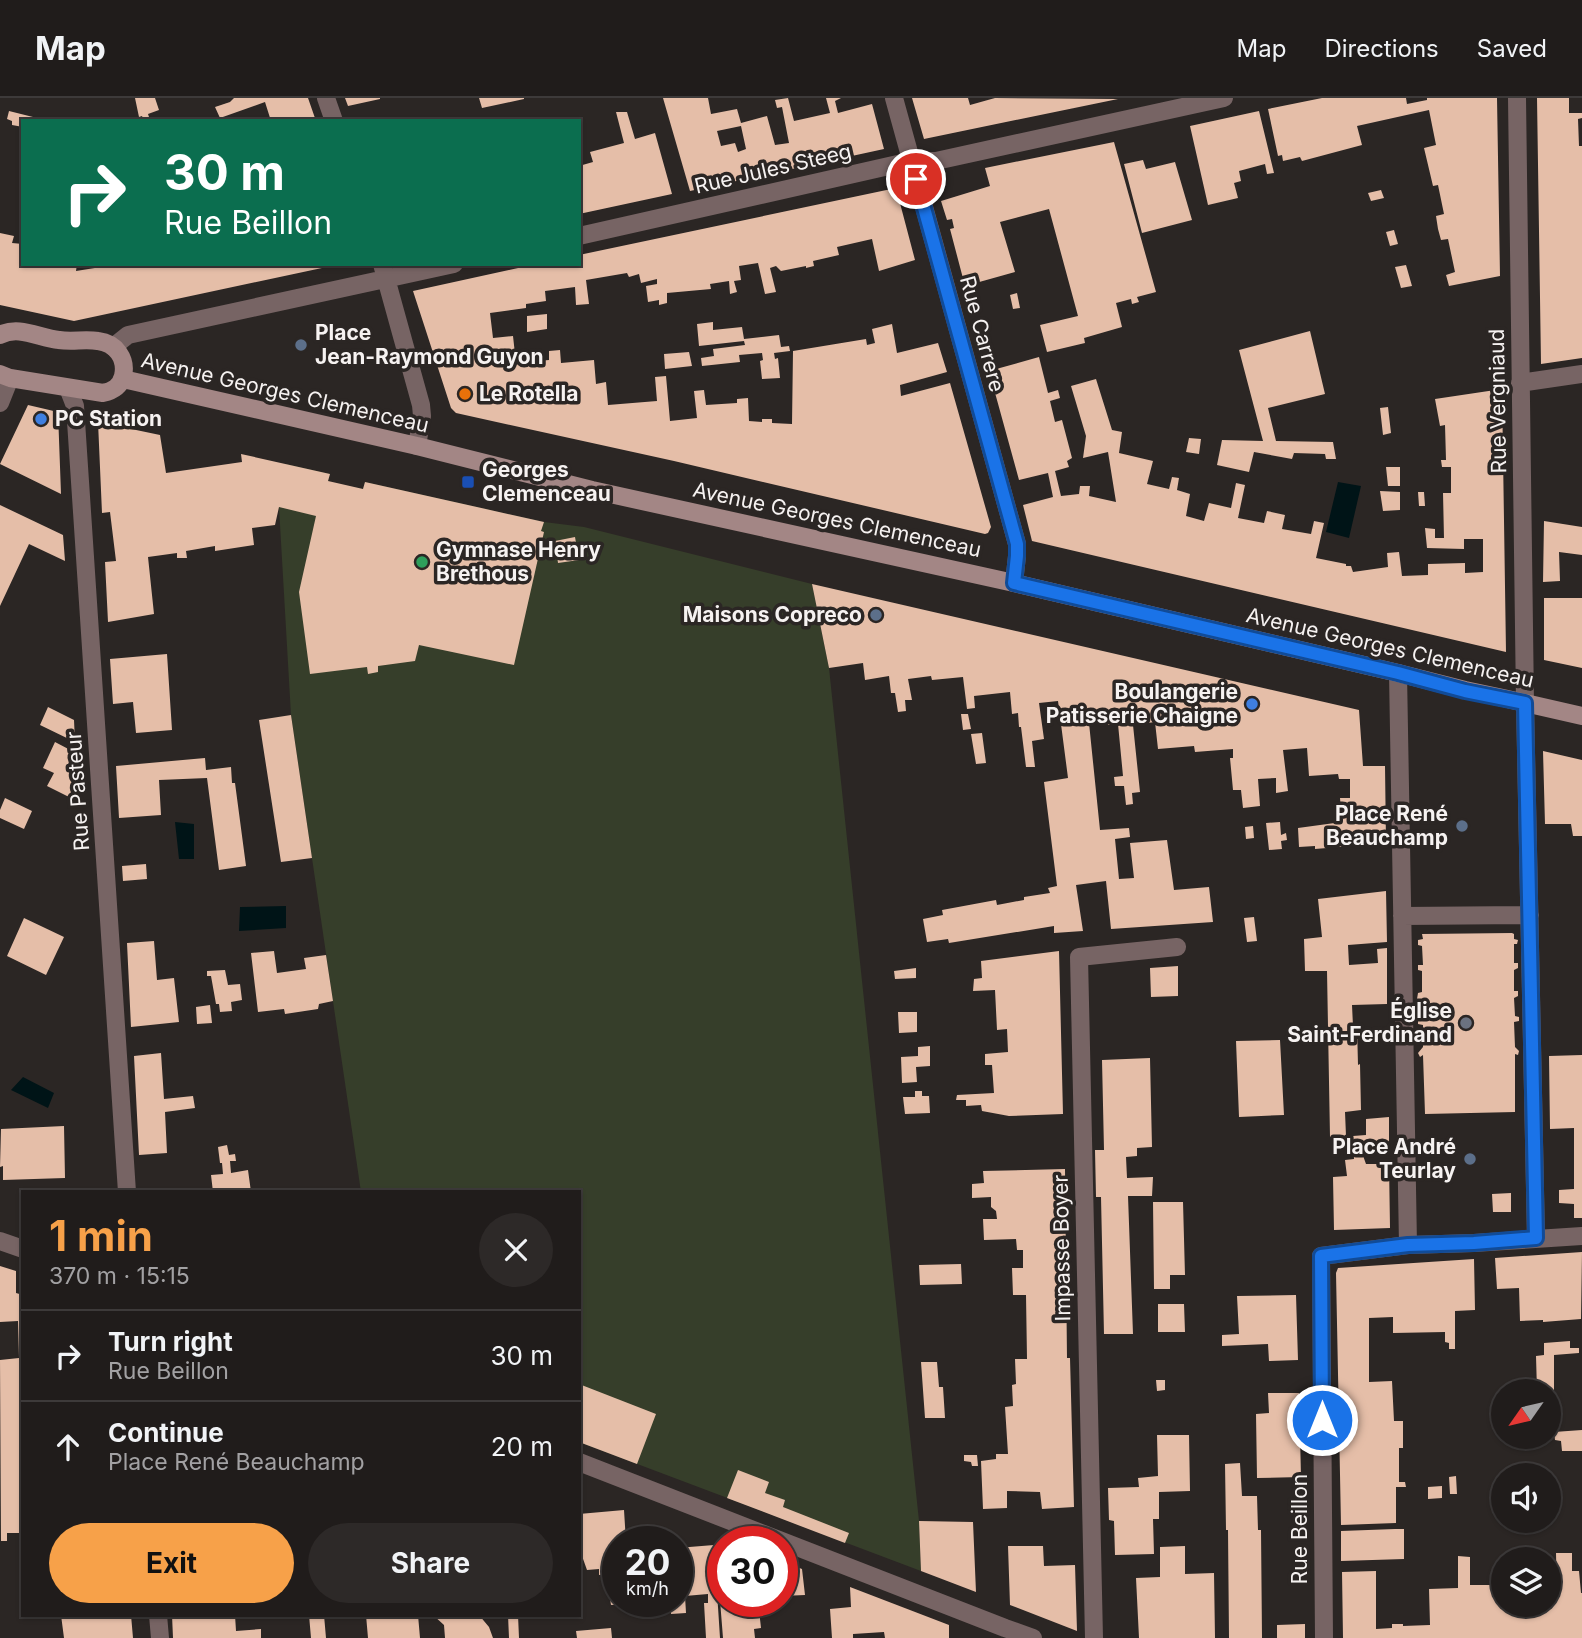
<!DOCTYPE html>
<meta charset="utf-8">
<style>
body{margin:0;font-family:Inter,sans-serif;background:#2d2928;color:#f1f3f6;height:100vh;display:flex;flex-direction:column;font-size:26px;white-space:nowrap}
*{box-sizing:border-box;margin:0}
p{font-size:23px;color:#a2a1a3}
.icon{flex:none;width:38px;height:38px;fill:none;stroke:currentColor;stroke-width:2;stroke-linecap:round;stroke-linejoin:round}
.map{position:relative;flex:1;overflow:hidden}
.details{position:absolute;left:21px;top:1092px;width:560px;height:427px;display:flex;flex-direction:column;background:#201c1b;border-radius:0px;box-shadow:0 2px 5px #0004,0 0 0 2px #3d3a3a}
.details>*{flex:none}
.banner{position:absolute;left:21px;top:21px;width:560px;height:147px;border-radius:0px;box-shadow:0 2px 5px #0004,0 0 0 2px #3d3a3a;background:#0b6e4f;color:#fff;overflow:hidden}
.needle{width:46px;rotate:236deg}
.fabs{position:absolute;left:1491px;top:1281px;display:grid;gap:14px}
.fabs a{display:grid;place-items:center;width:70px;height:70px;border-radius:50%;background:#201c1b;box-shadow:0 2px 5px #0004,0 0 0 2px #3d3a3a;font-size:35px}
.speed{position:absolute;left:602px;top:1428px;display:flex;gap:14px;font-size:35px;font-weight:700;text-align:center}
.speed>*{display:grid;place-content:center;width:91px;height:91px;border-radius:50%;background:#201c1b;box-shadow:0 2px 5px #0004,0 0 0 2px #3d3a3a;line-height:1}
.speed small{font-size:18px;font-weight:400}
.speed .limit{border:10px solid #d22;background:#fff;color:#111}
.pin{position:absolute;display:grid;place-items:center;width:60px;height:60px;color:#fff;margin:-30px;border:4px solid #fff;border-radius:50%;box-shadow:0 2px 7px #0007}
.me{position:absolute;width:77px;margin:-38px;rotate:0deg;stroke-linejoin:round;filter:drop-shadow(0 0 5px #0008)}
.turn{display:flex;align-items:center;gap:24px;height:147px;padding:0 28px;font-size:32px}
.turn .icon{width:91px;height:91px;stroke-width:2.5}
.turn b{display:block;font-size:49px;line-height:60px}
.round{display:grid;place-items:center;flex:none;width:74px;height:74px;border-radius:37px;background:#2d2928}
.overview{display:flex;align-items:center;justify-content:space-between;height:119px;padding:0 28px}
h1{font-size:42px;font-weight:700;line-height:52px;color:#f7a149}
.button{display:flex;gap:14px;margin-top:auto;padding:14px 28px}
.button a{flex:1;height:80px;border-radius:42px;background:#f7a149;color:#111;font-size:28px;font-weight:700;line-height:80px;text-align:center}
.button a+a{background:#2d2928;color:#f1f3f6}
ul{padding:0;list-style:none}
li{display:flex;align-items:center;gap:21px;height:91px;padding:0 28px;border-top:2px solid #3d3a3a}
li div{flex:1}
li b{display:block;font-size:26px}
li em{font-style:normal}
header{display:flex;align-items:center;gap:42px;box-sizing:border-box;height:98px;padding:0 35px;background:#201c1b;border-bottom:2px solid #3d3a3a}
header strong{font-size:33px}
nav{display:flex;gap:38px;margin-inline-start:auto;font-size:24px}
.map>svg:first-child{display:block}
.green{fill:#363e2a}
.water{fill:#001417}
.building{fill:#e5bea8;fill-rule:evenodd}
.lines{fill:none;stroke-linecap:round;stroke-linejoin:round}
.minor{stroke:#776464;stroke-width:18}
.tertiary{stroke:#776464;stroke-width:18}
.secondary{stroke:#a38685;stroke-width:18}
.route-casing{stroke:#114b97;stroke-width:18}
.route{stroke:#1a73e8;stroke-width:12}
.service-dot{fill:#5c6f8a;stroke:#2b2624;stroke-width:2.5}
.food-dot{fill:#e8710a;stroke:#2b2624;stroke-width:2.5}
.shop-dot{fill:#3f7fe0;stroke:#2b2624;stroke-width:2.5}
.transit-dot{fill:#1a4fb4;stroke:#2b2624;stroke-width:2.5}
.leisure-dot{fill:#2e9e5b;stroke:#2b2624;stroke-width:2.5}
.worship-dot{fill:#6b7280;stroke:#2b2624;stroke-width:2.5}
.labels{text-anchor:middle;stroke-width:7;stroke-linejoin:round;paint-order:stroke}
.street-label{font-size:21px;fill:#f6f2f1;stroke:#2b2624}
.poi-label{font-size:21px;font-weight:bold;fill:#f6f2f1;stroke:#2b2624;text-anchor:start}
</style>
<header>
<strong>Map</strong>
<nav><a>Map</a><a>Directions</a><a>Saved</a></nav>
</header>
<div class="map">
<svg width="1582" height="1540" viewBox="0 0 1582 1540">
<rect width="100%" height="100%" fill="#2b2624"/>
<path class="green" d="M286,366L330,376L328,384L363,391L365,384L544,424L584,429L812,486L829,570L919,1423L921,1473L579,1344V1094H361L291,617L279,409Z"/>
<path class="water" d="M1338,384L1361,388L1349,440L1326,434Z
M175,724L194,726V761H179Z
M286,808V830L239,833L240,809Z
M23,979L54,995L48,1010L11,992Z"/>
<path class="building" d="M135,0H155L159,12L148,16L150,22L144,23L142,18L139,19Z
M234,0H308L316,23H271L265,4L220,20L215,9L230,4Z
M345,0H380V1L348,8Z
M479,0H524V1L482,10Z
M663,0H708L711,16L737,11L741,25L767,18L775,47L789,45L782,9L777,10L775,2L788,0L794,23L830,15L826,0H841L835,3L838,15L872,6L884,51L690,93ZM741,28L746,51L738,54L735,45L721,48L717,33Z
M912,0H968L970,7L995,0L1118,1L924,41Z
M1322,0H1406L1407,6L1427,2V0H1497L1500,178L1449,188L1446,177L1455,174L1448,141L1441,142L1438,131L1436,118L1444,116L1438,87L1433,88L1424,50L1436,47L1429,12L1357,28L1362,47L1302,63L1300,59L1283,63L1282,57L1278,58L1268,11Z
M1537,0H1569V15H1582V20L1578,21L1579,48H1582V260L1541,266Z
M9,13L45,22L44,23H23V29L12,27V23L7,21Z
M1259,13L1274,75L1267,76L1265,66L1239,73L1241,83L1234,85L1238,100L1208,107L1190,28Z
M616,14H627L635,41L655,35L672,96L579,116V68L593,64L590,54L624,45Z
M1114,44L1156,194L1137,199L1139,204L1132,206L1131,201L1116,205L1122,229L1084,240L1085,245L1047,254L1040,227L1078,218L1049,111L1000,124L1015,174L965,188L950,131L954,130L952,121L947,122L941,103L990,88L985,70Z
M1143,62L1146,71L1175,64L1192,122L1142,135L1124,66Z
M896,90L915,162L879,173L872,141L837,149L839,157L813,163L814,168L806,170V168L781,173L776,168L770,170L776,194L765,196L758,165L739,168L741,182L734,183L737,194L730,196L729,183L710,186L711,191L667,195V205L659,207V202L648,204L646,188L657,186V181L641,185L639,176L629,179L627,175L586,182L589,206L576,207L575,189L545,193L546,203L526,206V210L490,215L493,240L513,238L516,265L549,262V253L560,252L561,265L594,262L596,286L606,284L608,307L657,303L655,279L666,278L670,323L697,320L694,293L704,292L706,307L737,305V301L748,300L749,323L762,324V321H772V325L792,326L793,253L866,241L867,247L875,245L872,231L892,226L897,255L938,245L947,274L900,287L901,298L950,285L991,429L988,435L985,436L674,363L456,315L451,310L413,193L536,166H579V157Z
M1381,92L1384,100L1371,103L1368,95Z
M1394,132L1398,146L1390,148L1386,134Z
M0,135L14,138L12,145L23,146V166H77L76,173L101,169L100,166H213L215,170L225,166L336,167L74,223L0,207Z
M1406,167L1412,188L1401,190L1395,169Z
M973,191L977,207L971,210L966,193Z
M1017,195L1020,210L1013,211L1010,197Z
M547,216V231L527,234V218Z
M713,224V232L742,229L744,241L779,237L781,249L789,248L790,253L774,255L775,261L778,260L780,280L762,281L760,263L763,262L762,255L739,257L740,264L702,268L701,260L714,258L713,251L745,247L744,243L699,248L697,226Z
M1310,233L1325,296L1268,310L1276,343L1333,344L1336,361H1326L1325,356L1294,355L1292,361L1254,354L1249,374L1217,367L1222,342L1263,343L1239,252Z
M689,254L692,268L665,271L664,256Z
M1039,259L1048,295L1058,292L1060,300L1050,303L1055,324L1062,322L1072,360L1067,363L1069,369L1055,373L1061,398L1079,396L1080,388H1090L1089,398L1116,404L1108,354L1083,360L1086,338L1071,288L1096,281L1112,332L1122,334L1119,355L1153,363L1147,386L1169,391L1172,379L1179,380L1177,392L1190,396L1186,418L1204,423L1209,405L1231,410L1236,385L1245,387L1238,420L1264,425L1267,413L1285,417L1282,431L1311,436L1314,423L1324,425L1316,460L1346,466V468H1351L1353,474L1388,469L1387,455L1399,454L1402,478L1428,477V466L1465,465V475L1483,474V441H1464V451L1427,450L1425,430L1435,431V440H1444L1443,395H1451V369H1442L1441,362H1446L1445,327L1440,328L1435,301L1502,291L1506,554L1032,443L1023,407L1053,399L1048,375L1019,382L989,273Z
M28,307L58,314L61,396L0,366Z
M1388,309L1391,335L1383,337L1380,310Z
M98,324L160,337L166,375L242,364L241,356L330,376L328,383L363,391L365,384L544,424L541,433L544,434L514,567L419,547L415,563L378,568V574L368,576L367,569L310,576L299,494L316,418L279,409L275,427L252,430L254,447L215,453V448L186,453L187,460H177V455L148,459L154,516L108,524L105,464L116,463L110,414L102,415Z
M1189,340L1201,341L1199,356L1186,354Z
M1386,369H1400V388H1388Z
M1380,393L1400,394V412L1383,413Z
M1418,394H1424L1425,408H1419Z
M0,407L63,437L65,463L29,446L0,508Z
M1544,423L1582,429V457L1559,454L1560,483L1543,484Z
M575,439L579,462L558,465L555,443Z
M812,486L1359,612L1363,668H1385L1386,745L1315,751V748L1299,749L1298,730L1342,724L1340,700H1350V681H1339L1338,676L1309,678L1307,650L1283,652L1288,693L1276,695V680L1258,681L1260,708L1243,710L1241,692H1233L1230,660H1233V651L1195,654L1194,648L1158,651L1155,624L1133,627L1140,694L1132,695L1133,706L1126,707L1124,688H1115L1114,679L1123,678L1118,626L1105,627L1106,623L1089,625L1100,732L1129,730L1130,739L1115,741L1119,781L1134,780L1130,745L1167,742L1174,792L1209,789L1213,824L1111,831L1106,783L1076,787L1083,833L1054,835V828L949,845L948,841L927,844L923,821L943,817L942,812L996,802L997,807L1024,802V799L1050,795L1048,790L1057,788L1044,684L1068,680L1058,603L1039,605L1044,641L1032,643L1035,669H1026L1021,629H1019L1018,615L1012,616L1010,594L974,598L975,610L967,611L963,579L932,582L931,578L908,581L912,602H905L906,613L898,614L895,595H891L889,578L865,582L863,565L829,570Z
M1544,500H1582V570L1544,562Z
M167,556L172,632L136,635L133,604L113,606L110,561Z
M48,609L74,622L75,644L40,627Z
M961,616H968L971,631L963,632Z
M291,617L312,760L281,764L259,622Z
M982,635L986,665L976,666L971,636Z
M55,644L76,655L78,685L71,700L47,688L54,675L43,670Z
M1543,653L1582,662V738H1573L1571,726H1545Z
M205,660L206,672L231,669L232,685H235L246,768L219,772L207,680L159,682L161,717L119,720L116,668Z
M5,700L32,713L24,731L0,720V712Z
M1280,724L1281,737L1286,735L1287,742L1281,743L1282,751L1269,752L1266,725Z
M1253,728L1254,740L1246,741L1245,729Z
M146,766L147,781L123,783L122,768Z
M1386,793L1387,844L1348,847L1349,867L1378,865L1377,851L1387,850V906L1352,907L1353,928H1357L1358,967L1360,966L1361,1012L1345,1014L1346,1038L1330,1039L1327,873H1305L1304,841L1322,839L1318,801Z
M1254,819L1257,843L1247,844L1244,820Z
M24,820L64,839L46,877L7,858Z
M1512,835L1514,836V841L1518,842L1517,846H1514V865H1518V870L1514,872V893H1518V898L1514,900L1515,918L1519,919V923L1514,924L1515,949L1519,953L1518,957L1515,956V1014L1425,1016L1423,957L1420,959L1418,955L1423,949V927L1418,926V921L1423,920L1422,901H1417L1418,895L1422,894V873L1418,872V867H1423L1422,848L1418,847V842L1423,841L1422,836Z
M154,843L157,882L174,880L179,924L131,929L127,845Z
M274,853L277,875L306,871L304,860L326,857L333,903L319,906L318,911L285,916L284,911L258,914L251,855Z
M1059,853L1063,1016L1009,1018L982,1013L981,1007L966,1008V1002H956L957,997L994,995L992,967H985V956L1008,954L1007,931L997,932L995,892L973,893L974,881L982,880L981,863Z
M1178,868V898L1151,899L1150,870Z
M916,870V880L895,881L894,873Z
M225,872L228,887L240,886L242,902L231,904L232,913L220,914L219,906H216L211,878H207V873Z
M210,907L212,925L197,926L196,909Z
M898,914H917V934L899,935Z
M1280,942L1284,1017L1239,1019L1236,943Z
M930,948V968L916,969L917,984L902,985L901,959L918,958V949Z
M161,955L164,1001L193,998L195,1010L165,1014L167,1055L139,1057L134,958Z
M1582,957V1120H1574V1106L1559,1105V1092L1574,1091V1030L1550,1031L1549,958Z
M1150,960L1152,1049L1137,1050V1058L1126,1059L1127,1080L1153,1079L1152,1098H1128L1133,1236H1104L1101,1099H1096L1095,1052H1104L1102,962Z
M915,993H922V998H929L930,1015L905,1016L903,999H915Z
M1389,1019V1051L1361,1052L1366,1066H1389L1390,1130L1334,1132L1333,1079L1347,1078L1345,1062L1354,1061L1353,1038L1366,1037V1021Z
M64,1028L65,1080L3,1082V1068L0,1069L1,1031Z
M227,1047L229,1057L235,1056L236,1063H230L231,1075L248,1072L251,1094H213L211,1077L223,1076L222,1065H220L218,1049Z
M1065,1071L1067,1260H1070L1074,1409L1042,1411L1040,1394L1007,1393V1410L983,1411L981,1363L996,1361V1356H1008L1005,1309L1013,1308L1012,1287L1016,1286L1015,1261H1027L1026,1197H1013L1012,1170H1023V1152H1017L1016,1141L984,1142L983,1121H997L996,1113L991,1109V1099L972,1100V1086L984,1085L983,1073Z
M1511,1095V1114H1493L1492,1096Z
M1153,1104H1183L1185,1177H1170V1191H1154Z
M1582,1154L1581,1221L1543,1224V1222L1520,1223L1519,1190L1497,1191L1495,1160Z
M1474,1161L1475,1212L1455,1213V1251H1449V1245L1445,1244V1234L1393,1235V1219L1369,1220V1284L1392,1283L1394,1323H1403V1350H1399V1384H1405L1406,1389H1396V1425L1341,1427L1336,1175L1338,1170Z
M961,1166L962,1186L920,1187L919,1167Z
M0,1168L16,1173V1195L23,1197V1415H19L21,1435H7V1443H1L0,1262L19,1260L18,1223L0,1224Z
M1296,1197L1298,1262L1269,1263L1268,1246L1222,1248V1237L1239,1236L1237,1198Z
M1158,1206H1184L1185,1234H1158Z
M1570,1243V1250H1579V1255L1554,1257V1303H1549V1293H1537L1536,1258L1544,1257V1245Z
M921,1264H937L939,1289H943L945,1320H925Z
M1156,1282H1165V1292L1157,1293Z
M579,1286L656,1316L637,1366L579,1344Z
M1268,1295H1299L1301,1379L1257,1380L1256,1316L1269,1315Z
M1582,1332V1353H1562L1561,1343L1555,1342L1554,1334Z
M1157,1337H1189L1190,1393L1159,1394V1421H1153L1154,1456L1115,1457L1114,1423L1109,1422L1108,1390L1139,1389L1138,1380L1158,1378Z
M964,1357H977L978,1368H972L971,1364L964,1363Z
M1240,1365L1242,1398H1257L1258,1432H1261L1262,1540H1229L1228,1432H1226L1225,1366Z
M738,1372L769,1384L765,1395L785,1402L783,1409L849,1435L845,1445L727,1400Z
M1456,1378L1457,1396H1450L1449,1379Z
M1442,1388V1400L1428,1401V1389Z
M624,1412L626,1444H618V1475L599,1477V1471L587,1472L582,1458L579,1416Z
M919,1423L973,1424L976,1494L921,1473Z
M1395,1431H1404V1461L1341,1463V1433Z
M714,1447L720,1540H706L704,1505H708V1496L685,1498L686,1515L671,1516L670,1503H677V1450Z
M1008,1448H1043L1044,1468L1075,1467L1077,1533L1010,1507Z
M1185,1448V1476L1214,1475L1215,1540H1139L1136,1480L1160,1479V1449Z
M1528,1452L1529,1458H1537V1461H1509V1459L1521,1458V1453Z
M1556,1455H1572V1473H1579L1581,1495H1582V1540H1343L1342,1474L1376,1473V1531L1392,1530V1526H1403V1528L1430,1527L1429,1491L1458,1490V1458L1470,1459V1487H1503V1507H1549V1502L1557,1503Z
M782,1463L802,1471L805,1497L782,1498Z
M718,1477H723V1503H758L761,1530L754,1531L755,1540H723Z
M850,1489L949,1527V1540H885L884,1534L853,1536V1540H832L830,1511L851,1509Z
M618,1492V1503H658V1505L611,1507L609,1494Z
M61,1517H131L133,1540H64Z
M172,1517H235L236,1533L261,1531V1540H173Z
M309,1517H324L326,1540H311Z
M366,1517H418L420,1540H368Z
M433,1517H479L489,1529L493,1540H445L444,1527Z
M508,1517H518L519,1540H509Z
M1305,1526V1540H1277V1527Z
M611,1530L612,1540H577L576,1533Z"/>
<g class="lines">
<path class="minor" d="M326,0L334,23
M894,0L1017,446V458L1014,485
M1517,0L1525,605L1536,1140
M579,138L911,63H936L1224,0
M382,166L421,307L422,318L417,348
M113,249L128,237L454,166
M1520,285L1582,276
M68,290L75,308L127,1094
M1398,575L1408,1147
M1402,818L1530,817
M0,1143L23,1151
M579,1364L1005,1530L1033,1540
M158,1517L160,1540
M1094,1540L1079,859L1177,849
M1324,1540L1321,1158L1408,1147L1474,1145L1582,1138"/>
<path class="tertiary" d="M0,305L10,280"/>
<path class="secondary" d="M0,237C19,227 39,240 59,242C72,244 85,241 98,243C116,245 127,261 123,278C120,289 113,293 103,295L10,280L0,276
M123,281L417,348L592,392L1014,485L1398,575L1465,592L1503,600L1582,618"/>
</g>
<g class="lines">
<g class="route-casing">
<path id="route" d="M916,81L1017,446V458L1014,485L1398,575L1465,593L1525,605L1536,1140L1474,1145L1408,1147L1321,1158L1322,1322"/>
</g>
<use href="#route" class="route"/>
</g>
<g class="service-dot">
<circle cx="301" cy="247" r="7"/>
<circle cx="876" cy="517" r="7"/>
<circle cx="1462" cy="728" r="7"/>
<circle cx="1470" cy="1061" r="7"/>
</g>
<circle class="food-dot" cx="465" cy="296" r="7"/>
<g class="shop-dot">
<circle cx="41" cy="321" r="7"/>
<circle cx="1252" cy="606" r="7"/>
</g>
<rect class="transit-dot" x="461" y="377" width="14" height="14" rx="3.5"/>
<circle class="leisure-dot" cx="422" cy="464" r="7"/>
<circle class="worship-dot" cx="1466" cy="925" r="7"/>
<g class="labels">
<g class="street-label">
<text transform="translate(773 71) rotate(-13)" y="7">Rue Jules Steeg</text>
<text transform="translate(982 236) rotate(75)" y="7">Rue Carrere</text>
<text transform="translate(285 295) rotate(13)" y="7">Avenue Georges Clemenceau</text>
<text transform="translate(1498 303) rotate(-91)" y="7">Rue Vergniaud</text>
<text transform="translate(837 422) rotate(12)" y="7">Avenue Georges Clemenceau</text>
<text transform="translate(1390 550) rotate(13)" y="7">Avenue Georges Clemenceau</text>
<text transform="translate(78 693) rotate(-94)" y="7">Rue Pasteur</text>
<text transform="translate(1062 1150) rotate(-91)" y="7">Impasse Boyer</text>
<text transform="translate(1300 1431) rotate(-90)" y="7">Rue Beillon</text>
</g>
<g class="poi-label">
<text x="315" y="242">Place<tspan x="315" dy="24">Jean-Raymond Guyon</tspan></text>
<text x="479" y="303">Le Rotella</text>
<text x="55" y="328">PC Station</text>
<text x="482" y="379">Georges<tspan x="482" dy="24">Clemenceau</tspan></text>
<text x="436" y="459">Gymnase Henry<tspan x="436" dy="24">Brethous</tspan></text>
<text x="862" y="524" text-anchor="end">Maisons Copreco</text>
<text x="1238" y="601" text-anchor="end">Boulangerie<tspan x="1238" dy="24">Patisserie Chaigne</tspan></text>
<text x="1448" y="723" text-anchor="end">Place René<tspan x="1448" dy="24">Beauchamp</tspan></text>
<text x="1452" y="920" text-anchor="end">Église<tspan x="1452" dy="24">Saint-Ferdinand</tspan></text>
<text x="1456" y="1056" text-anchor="end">Place André<tspan x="1456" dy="24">Teurlay</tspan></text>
</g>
</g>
</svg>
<div class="fabs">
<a><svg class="needle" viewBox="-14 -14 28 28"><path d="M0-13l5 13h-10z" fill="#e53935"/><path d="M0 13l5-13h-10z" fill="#a2a1a3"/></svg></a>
<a><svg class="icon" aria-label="sound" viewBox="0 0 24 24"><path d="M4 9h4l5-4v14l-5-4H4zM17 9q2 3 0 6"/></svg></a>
<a><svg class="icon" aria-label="layers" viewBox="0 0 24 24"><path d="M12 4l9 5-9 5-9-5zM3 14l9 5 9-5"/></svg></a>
</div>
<div class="speed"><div>20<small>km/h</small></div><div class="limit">30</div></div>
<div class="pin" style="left:916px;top:81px;background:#d93025"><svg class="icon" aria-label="arrive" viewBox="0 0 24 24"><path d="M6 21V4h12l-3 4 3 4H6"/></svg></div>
<svg class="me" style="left:1322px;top:1322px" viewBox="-20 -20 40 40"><circle r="17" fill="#1a73e8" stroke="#fff" stroke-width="3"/><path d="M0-11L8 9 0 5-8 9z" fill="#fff"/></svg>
<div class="banner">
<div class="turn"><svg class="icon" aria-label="right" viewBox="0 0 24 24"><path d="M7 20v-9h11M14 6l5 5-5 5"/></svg><div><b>30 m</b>Rue Beillon</div></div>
</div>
<section class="details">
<div class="overview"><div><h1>1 min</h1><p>370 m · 15:15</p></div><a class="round"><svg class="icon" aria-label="close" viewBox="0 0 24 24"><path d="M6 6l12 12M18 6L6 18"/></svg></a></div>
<ul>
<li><svg class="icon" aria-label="right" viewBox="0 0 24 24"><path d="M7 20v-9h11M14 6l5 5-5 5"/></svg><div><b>Turn right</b><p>Rue Beillon</p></div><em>30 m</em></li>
<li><svg class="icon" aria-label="ahead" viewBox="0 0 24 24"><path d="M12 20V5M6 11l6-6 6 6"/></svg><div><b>Continue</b><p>Place René Beauchamp</p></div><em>20 m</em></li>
</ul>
<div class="button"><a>Exit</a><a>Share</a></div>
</section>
</div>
